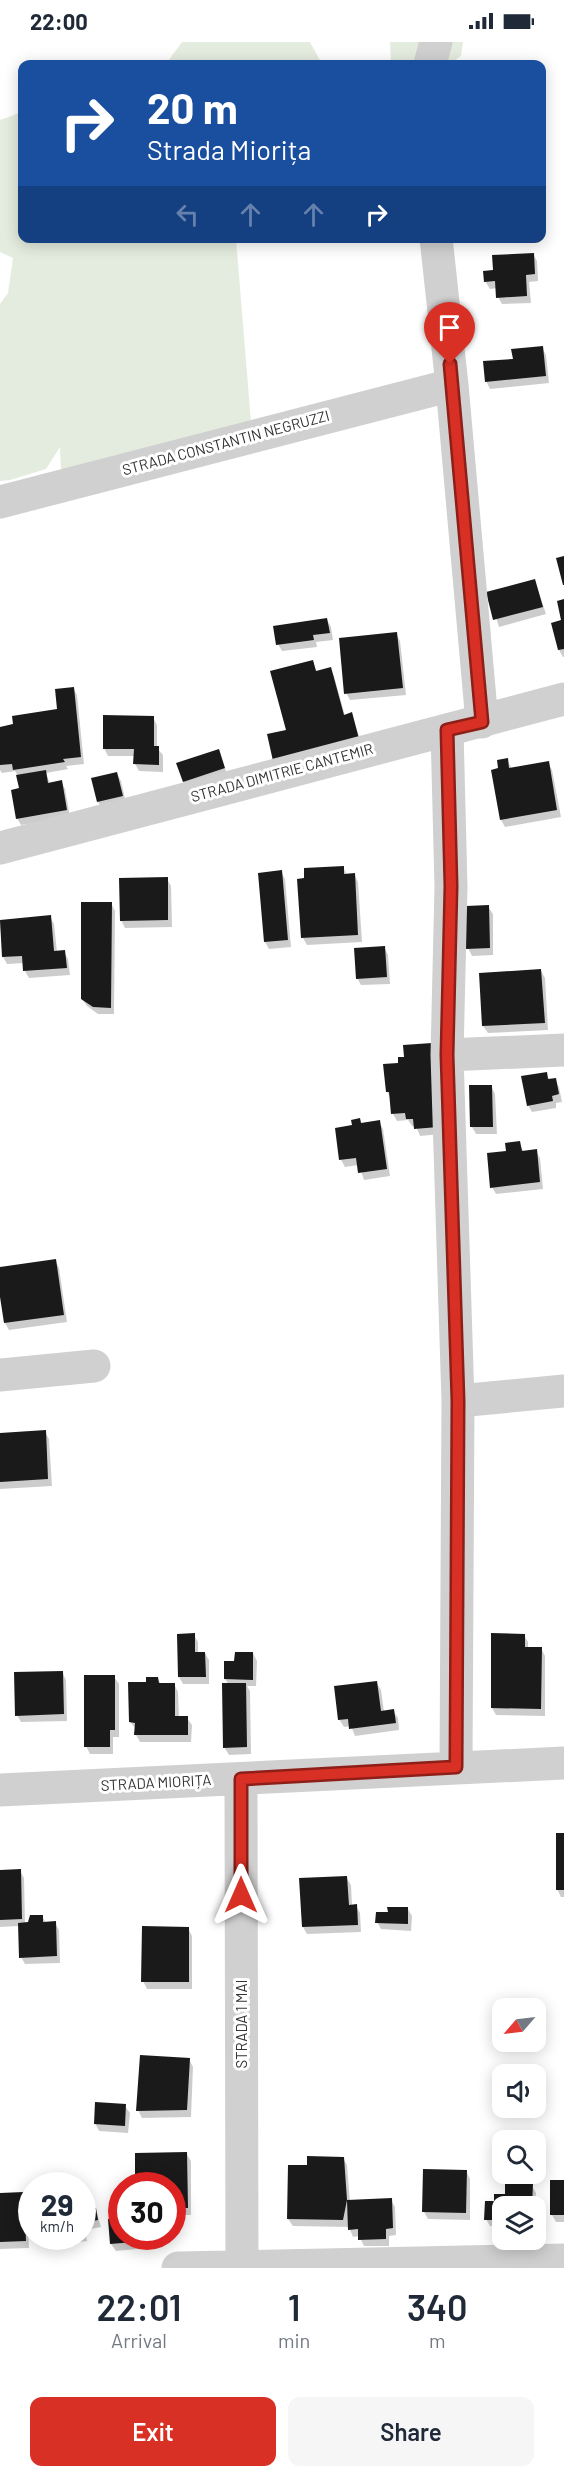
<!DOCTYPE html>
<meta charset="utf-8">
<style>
body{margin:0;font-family:Barlow,sans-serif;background:#f6f6f7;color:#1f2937;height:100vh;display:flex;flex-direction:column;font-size:22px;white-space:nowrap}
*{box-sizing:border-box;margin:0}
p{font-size:20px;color:#747a83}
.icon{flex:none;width:33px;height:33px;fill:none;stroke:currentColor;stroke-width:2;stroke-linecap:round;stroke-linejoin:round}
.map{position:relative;height:2226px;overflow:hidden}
.panel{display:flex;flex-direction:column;background:#fff;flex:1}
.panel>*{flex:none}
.guide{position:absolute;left:18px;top:18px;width:528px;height:183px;border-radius:12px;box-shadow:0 3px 15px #0003;background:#1a4fa0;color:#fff;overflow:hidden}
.needle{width:39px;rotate:242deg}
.controls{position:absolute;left:492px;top:1956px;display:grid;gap:12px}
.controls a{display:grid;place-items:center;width:54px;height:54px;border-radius:12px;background:#fff;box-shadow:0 3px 15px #0003;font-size:30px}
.speed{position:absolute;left:18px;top:2130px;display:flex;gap:12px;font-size:30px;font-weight:700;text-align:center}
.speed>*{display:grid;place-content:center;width:78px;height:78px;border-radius:50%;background:#fff;box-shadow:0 3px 15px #0003;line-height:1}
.speed small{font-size:15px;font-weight:400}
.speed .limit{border:9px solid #d22;background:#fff;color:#111}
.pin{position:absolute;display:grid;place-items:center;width:51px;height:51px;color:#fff;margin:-62px -26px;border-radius:50% 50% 50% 0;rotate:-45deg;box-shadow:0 0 6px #0007}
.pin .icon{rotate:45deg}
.me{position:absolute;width:66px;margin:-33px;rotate:0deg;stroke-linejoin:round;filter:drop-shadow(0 0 4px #0008)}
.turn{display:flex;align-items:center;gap:21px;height:126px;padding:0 30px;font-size:27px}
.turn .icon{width:78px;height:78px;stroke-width:2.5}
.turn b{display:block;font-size:42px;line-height:51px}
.lanes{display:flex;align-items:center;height:57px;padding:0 30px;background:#0003;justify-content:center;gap:30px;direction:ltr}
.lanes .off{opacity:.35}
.eta{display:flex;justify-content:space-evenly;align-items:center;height:102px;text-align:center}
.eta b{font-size:36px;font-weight:600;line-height:42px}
.action{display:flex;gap:12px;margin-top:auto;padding:12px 30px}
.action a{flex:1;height:69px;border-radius:12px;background:#d93025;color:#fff;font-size:24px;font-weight:600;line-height:69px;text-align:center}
.action a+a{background:#f6f6f7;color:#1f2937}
.status{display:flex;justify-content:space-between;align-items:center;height:42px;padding:0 30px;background:#fff;direction:ltr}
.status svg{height:16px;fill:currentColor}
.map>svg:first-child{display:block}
.green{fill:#e4ecdf}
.shadow{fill:#0003}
.building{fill:#1a1a1a}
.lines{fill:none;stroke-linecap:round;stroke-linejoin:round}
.minor{stroke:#d0d0d0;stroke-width:33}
.route-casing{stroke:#8d1f18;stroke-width:15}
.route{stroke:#d93025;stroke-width:10}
.labels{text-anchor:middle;stroke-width:6;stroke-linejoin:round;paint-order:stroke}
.street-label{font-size:15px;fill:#333;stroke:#fff}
</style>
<div class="status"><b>22:00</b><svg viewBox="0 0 49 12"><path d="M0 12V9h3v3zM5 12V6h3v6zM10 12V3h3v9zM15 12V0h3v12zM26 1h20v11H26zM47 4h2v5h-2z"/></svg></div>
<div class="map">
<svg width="564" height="2226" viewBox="0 0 564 2226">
<rect width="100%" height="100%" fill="#fff"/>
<path class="green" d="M182,0H310L322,22H166Z
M390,0H463L461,14L450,22H391Z
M22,70V196L236,197L251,380L61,428L60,405L46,427L10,438L0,439V262L8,251L13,216L0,210V78Z"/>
<path class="shadow" d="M533,212L537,219L538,239L529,240L531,261L502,262L498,255L497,246L490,247L485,239L494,230Z
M542,306L546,313L549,341L490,347L486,339L514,318Z
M535,539L546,572L499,585L488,551Z
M564,559V615H563L559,608Z
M327,578L331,585L333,598L316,600L317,605L282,609L278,602Z
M396,592L400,599L406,653L350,658L346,651Z
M312,620L317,630L330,627L334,634L345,674L352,672L362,704L288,689Z
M73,646L77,653L84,722L66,724L68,727L46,731L50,742L61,740L65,747L70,775L21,783L17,776L21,747L18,734L15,729L2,731L0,728V686L59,668Z
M153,675L157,683V706L163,713V730L139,729L135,722V714H108L104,706Z
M218,709L228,734L188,746L184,739Z
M507,718L512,727L548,721L552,728L561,775L505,785L501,778L493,729L500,727Z
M117,732L121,739L126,761L102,767L98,760Z
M343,825L347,833L354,832L358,840L362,900L307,903L303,896Z
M281,830L285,837L291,905L269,907L265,900L259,832Z
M167,837L171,844L172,885L125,886L121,878Z
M111,861L115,869L114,972H98L87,964L82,957Z
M488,865L493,872V913L472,914L468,906Z
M50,875L54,882L57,910H64L68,917L70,933L29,936L25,929L24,921L7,922L3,915L0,879Z
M384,905L388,913L390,942L361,943L357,936Z
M541,929L545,936L548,988L488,991L483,984Z
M405,1017L441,1092L420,1094L416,1084H412L408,1078L397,1079L393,1072L391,1057L387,1049L399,1023Z
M546,1031L550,1039L555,1038L559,1045L562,1060L556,1061V1066L532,1070L528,1063Z
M491,1044L495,1052L497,1092H476L472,1085Z
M360,1078L362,1082L379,1080L383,1087L390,1134L364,1138L359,1123L345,1125L341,1118L354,1085Z
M519,1101L524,1110L536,1109L540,1116L543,1147L496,1152L492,1145L507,1110Z
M55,1218L59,1226L67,1280L9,1288L5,1281L0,1226Z
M45,1390L49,1397L52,1444L0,1447V1392Z
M194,1593L198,1600V1611H205L209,1618V1642H183L179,1635Z
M524,1593L528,1600V1606H541L545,1614V1674L496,1673L492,1666Z
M253,1611L257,1619L256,1644H247L250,1649L251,1712L229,1713L224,1705L229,1643L225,1637L236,1621Z
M62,1630L66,1638L67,1679L21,1680L17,1673Z
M114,1635L119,1642V1695H113V1712H90L86,1704Z
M157,1636L161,1642H174L178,1650L179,1676H187L192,1683L191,1700H140L136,1693V1687L130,1680L147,1641Z
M376,1640L381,1648L384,1670L393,1669L398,1676L399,1688L355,1694L351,1684L344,1685L339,1677Z
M564,1792V1855H561L557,1847Z
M0,1829H20L24,1836L25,1882L42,1874L46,1881H55L59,1888L60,1921L25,1922L21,1915L19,1884L0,1885Z
M346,1835L351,1843L352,1864H356L360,1871L361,1890L307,1892L303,1885Z
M408,1867L412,1874L411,1889L381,1887L377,1880L390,1872Z
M188,1886L192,1894V1947H147L143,1939Z
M189,2017L193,2025L191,2075L142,2076L138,2068Z
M125,2064L130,2071L128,2091L99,2089L95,2081Z
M186,2111L191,2119V2173H172V2144Z
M343,2116L347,2123L350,2161L391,2158L395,2165L396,2193L389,2194V2204H364L359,2194L353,2195L349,2185L293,2184L288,2177L308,2125Z
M466,2129L470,2137V2178L428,2177L424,2170Z
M564,2139V2180H556L552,2173Z
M532,2144L536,2151L535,2164H502V2185L490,2184L486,2177L496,2160L506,2153Z
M0,2152H23L27,2159L29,2206L0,2207Z
M96,2168L101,2185L85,2188L87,2199L70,2201L66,2194H82V2170Z
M110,2178L122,2194H136L137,2207L116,2209L111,2202Z"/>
<path class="building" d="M534,211L535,232L526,233L527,254L496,256L495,239L484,240L483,229L493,228L492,213Z
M543,304L546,334L485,340L483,319L513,317L511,307Z
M564,514V543H563L556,516Z
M535,537L543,565L493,578L486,550Z
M564,557V607L558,608L551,581L561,578L557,559Z
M327,576L330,591L313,593L314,598L276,603L273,584Z
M397,590L403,646L344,652L339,596Z
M313,618L316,629L331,625L344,673L352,670L359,697L273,719L267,692L286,688L270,629Z
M74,645L81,715L63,717L65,720L13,728L12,722L0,723V685L13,682L12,674L57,667L55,647Z
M103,673L154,674V704H159V723L133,722L134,707H103Z
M219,707L225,726L183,740L176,721Z
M508,716L509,726L549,719L557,768L500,778L491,728L498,726L497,718Z
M46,728L48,741L62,738L67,768L16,777L11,748L19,746L16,733Z
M117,730L123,754L97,760L91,736Z
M344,824V832L355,831L358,893L301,896L297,837L304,836V826Z
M282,828L288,898L264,900L258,831Z
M168,835V878L120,879L119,836Z
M81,860H112L111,966L93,965L81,957Z
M489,863L490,906L466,907V864Z
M51,873L54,909L65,908L67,926L23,929L22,914L2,915L0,878Z
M385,904L387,935L356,937L354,906Z
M541,927L545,981L482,984L479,931Z
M432,1001L438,1085L414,1087L413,1077H406L405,1071L391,1072L389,1050H386L383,1022L398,1021V1015H404L403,1003Z
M547,1030L548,1037L556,1036L559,1052L552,1054L553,1059L527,1064L521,1034Z
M469,1043H492L493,1085H470Z
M360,1076L361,1081L380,1078L387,1127L358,1131L356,1116L339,1118L335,1086L352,1083L351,1078Z
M520,1099L522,1109L537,1107L540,1140L490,1146L487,1111L506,1109L505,1101Z
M56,1217L64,1273L4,1281L0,1255V1225Z
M46,1388L48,1437L0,1440V1391Z
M195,1591V1610H205L206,1635H178L177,1592Z
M491,1591L525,1592V1605H542L541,1667L491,1666Z
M235,1610H253V1638L224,1637V1619H234Z
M63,1629L64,1672L15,1674L14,1630Z
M84,1633H115V1688H110V1705H84Z
M146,1635H158L159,1641H175V1674H188V1693H134L135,1681L129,1680L128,1640H146Z
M377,1639L381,1669L394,1667L396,1681L349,1687L348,1677L338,1678L334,1644Z
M222,1641H246L247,1705L223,1706Z
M556,1791H564V1848H556Z
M21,1827L22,1877L0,1878V1828Z
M347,1834L349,1863L357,1862L358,1883L302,1885L299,1836Z
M387,1865H408V1882L375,1881L376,1870H388Z
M30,1873H43V1880L56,1879L57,1914L19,1916L18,1881L28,1880Z
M142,1884L189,1885V1940H141Z
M140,2013L190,2016L187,2068L136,2069Z
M95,2060L126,2062L125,2084L94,2082Z
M187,2110L188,2166H172V2144H135V2111Z
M307,2114L344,2115L347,2158L343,2178L287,2177L288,2123H307Z
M423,2127L467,2128L466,2171L422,2170Z
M550,2138H564V2173H550Z
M505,2141L533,2142L532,2164H502V2178H484L485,2159H494V2152H505Z
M24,2150L26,2199L0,2200V2151Z
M392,2156L393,2186L386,2187V2197L358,2198V2187L348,2188L347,2158Z
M96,2166L98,2178L82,2181V2168Z
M122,2176V2194H133L134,2200L110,2202L108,2177Z"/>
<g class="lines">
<path class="minor" d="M430,22L436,0
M436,196L452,343L482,680
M0,460L452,343
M447,688L451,845L447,1013L458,1359L456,1725
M0,806L564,657
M447,1013L564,1008
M0,1333L94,1324
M458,1359L564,1349
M241,1737L242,2226
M0,1748L564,1721
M178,2226L564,2218"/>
</g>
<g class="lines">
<g class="route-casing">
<path id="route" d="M241,1853V1737L456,1725L458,1359L447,1013L451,844L447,688L482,680L450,322"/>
</g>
<use href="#route" class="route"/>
</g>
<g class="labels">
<g class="street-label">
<text transform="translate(226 401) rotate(-15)" y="5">STRADA CONSTANTIN NEGRUZZI</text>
<text transform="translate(282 731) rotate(-15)" y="5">STRADA DIMITRIE CANTEMIR</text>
<text transform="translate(156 1741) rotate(-3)" y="5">STRADA MIORIȚA</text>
<text transform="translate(242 1982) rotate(-90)" y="5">STRADA 1 MAI</text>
</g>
</g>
</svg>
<div class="controls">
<a><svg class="needle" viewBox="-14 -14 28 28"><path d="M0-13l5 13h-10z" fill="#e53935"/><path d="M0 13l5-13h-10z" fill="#747a83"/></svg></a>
<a><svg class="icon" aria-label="sound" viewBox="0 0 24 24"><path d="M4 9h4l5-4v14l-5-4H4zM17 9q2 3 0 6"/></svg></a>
<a><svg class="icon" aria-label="search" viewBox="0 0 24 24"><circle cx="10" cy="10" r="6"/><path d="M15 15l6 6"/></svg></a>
<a><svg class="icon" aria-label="layers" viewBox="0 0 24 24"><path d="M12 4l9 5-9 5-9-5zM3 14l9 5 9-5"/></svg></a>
</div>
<div class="speed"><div>29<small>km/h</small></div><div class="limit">30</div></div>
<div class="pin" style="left:450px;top:322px;background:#d93025"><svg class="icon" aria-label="arrive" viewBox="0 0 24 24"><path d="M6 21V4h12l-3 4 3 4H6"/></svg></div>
<svg class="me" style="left:241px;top:1853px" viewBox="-20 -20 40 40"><path d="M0-17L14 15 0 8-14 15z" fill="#d93025" stroke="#fff" stroke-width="4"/></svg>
<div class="guide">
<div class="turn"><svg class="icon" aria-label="right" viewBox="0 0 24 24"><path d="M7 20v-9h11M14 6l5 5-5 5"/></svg><div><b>20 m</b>Strada Miorița</div></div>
<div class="lanes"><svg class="icon off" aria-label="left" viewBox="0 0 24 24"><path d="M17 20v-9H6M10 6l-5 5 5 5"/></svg><svg class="icon off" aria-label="ahead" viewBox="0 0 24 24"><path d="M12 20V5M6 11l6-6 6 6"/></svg><svg class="icon off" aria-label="ahead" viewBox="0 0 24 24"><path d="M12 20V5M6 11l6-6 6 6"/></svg><svg class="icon" aria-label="right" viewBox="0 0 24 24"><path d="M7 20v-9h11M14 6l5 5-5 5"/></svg></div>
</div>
</div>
<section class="panel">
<div class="eta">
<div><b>22:01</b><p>Arrival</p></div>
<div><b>1</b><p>min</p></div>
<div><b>340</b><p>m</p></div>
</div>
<div class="action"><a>Exit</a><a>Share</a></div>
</section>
